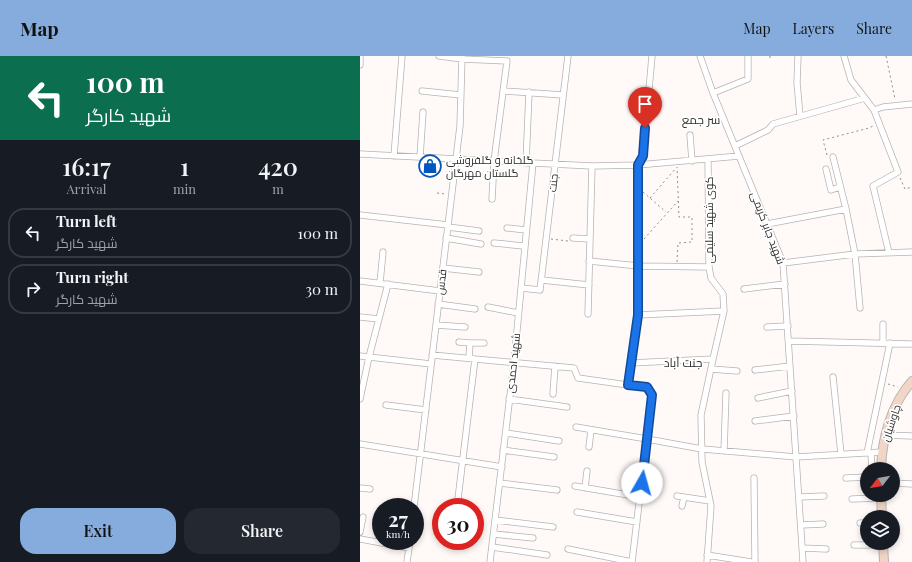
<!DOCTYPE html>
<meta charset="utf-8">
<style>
body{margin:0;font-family:"Playfair Display",Cairo,serif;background:#242831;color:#f1f3f6;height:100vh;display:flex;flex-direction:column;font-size:15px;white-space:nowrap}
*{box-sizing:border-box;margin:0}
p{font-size:13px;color:#9ea1a6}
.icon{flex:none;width:22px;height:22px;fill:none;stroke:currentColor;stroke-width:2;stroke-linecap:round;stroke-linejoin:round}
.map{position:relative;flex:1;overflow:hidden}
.side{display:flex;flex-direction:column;background:#171b24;width:360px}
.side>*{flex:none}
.top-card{background:#0b6e4f;color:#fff;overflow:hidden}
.needle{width:26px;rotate:239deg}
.controls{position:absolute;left:500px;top:406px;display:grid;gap:8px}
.controls a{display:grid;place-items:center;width:40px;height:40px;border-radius:50%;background:#171b24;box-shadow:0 2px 6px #0003;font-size:20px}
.speed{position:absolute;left:12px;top:442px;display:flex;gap:8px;font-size:20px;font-weight:700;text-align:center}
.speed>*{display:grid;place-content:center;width:52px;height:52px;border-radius:50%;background:#171b24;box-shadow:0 2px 6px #0003;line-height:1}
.speed small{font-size:10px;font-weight:400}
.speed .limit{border:6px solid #d22;background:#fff;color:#111}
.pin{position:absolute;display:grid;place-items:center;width:34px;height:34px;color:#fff;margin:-41px -17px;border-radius:50% 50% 50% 0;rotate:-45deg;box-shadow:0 0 4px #0007}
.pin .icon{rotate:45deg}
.me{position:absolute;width:44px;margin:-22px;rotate:7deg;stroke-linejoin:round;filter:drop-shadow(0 0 3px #0008)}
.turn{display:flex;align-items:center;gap:14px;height:84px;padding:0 20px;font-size:18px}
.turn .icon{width:52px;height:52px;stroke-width:2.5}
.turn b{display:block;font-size:28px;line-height:34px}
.eta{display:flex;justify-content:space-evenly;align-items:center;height:68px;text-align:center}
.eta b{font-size:24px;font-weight:600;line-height:28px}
.button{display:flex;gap:8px;margin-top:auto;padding:8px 20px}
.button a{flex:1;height:46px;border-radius:16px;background:#85acdd;color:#111;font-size:16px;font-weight:600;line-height:46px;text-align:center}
.button a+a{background:#242831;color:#f1f3f6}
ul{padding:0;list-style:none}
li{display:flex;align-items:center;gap:12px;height:50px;margin:0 8px 6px;padding:0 12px;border:2px solid #363941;border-radius:16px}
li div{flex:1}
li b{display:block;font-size:15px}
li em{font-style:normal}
header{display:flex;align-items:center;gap:24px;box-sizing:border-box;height:56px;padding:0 20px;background:#85acdd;color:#111}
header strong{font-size:19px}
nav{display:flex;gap:22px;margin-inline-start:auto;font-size:14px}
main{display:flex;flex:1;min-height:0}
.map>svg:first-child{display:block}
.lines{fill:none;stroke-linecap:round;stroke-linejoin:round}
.street-casing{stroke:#b8b3b1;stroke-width:7}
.secondary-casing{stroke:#b8b3b1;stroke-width:10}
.path{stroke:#918e8c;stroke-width:1;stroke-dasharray:2 3;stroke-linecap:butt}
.street{stroke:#fff;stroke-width:5.5}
.secondary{stroke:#f1d6c7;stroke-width:8}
.route-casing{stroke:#114b97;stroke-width:10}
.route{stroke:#1a73e8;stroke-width:7}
.labels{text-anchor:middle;stroke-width:3.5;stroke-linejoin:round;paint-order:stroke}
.poi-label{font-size:11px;fill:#2f2d2c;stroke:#fff;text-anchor:start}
.street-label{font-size:11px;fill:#2f2d2c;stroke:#fff}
.neighbourhood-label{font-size:12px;fill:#2f2d2c;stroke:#fff}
</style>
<header>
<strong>Map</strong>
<nav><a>Map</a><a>Layers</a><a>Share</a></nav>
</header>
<main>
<section class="side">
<div class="top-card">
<div class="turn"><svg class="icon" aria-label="left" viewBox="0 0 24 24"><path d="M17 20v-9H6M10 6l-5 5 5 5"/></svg><div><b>100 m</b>شهید کارگر</div></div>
</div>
<div class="eta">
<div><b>16:17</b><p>Arrival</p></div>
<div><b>1</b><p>min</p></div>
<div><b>420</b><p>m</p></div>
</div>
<ul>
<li><svg class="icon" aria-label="left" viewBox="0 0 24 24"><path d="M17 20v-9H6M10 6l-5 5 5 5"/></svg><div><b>Turn left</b><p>شهید کارگر</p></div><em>100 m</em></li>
<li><svg class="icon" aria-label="right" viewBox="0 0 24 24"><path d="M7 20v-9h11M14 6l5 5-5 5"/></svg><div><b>Turn right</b><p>شهید کارگر</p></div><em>30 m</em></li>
</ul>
<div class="button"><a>Exit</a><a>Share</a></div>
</section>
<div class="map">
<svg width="552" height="506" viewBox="0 0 552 506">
<rect width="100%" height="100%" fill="#fffaf8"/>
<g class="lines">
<g class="street-casing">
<path id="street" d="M79,0L102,3L147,5L134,105L132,143
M340,0L353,37L423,207L443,506
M438,0L437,27L440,60
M484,0L491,24L514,54L538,116L513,130L529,197
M0,9V0
M62,35L101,39
M143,35L203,39
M353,37L388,23V0
M514,54L523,51L552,48
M330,79L332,105
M375,90L408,74L413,68L505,42
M0,98L232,110L278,109L379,100
M34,100L42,0
M60,101L63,56
M473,101L486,153
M166,107L169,36
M466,113L471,134L480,131
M0,159L88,169
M407,168L486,153L495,198L500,252
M88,171L119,175
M147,172L166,174
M86,182L121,188
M213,182L230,183
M134,187L164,190
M229,205L279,210L349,211
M423,207L495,198L552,196
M83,212L119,216
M182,224L229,229
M0,225L80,235
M20,227L23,196
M161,232L180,234L208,0
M384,233L425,228
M78,248L115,253
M128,251L158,257
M228,258L232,110
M278,259L364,255
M0,261L19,263
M523,268V287
M76,269L105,271
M407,271L428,270
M429,285L552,288
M99,286L110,287L109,302
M110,287H124
M72,299L214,312L218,322L268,329
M0,300L71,308
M271,307L353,303
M351,313L377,315
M395,314L430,310
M473,321L481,398
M193,338L195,310
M398,342L432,335
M0,343L9,301L28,228
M149,343L207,351
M26,349L66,354
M395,365L434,360
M216,371L287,383L342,393L436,401L522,396
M146,377L199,385
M525,379L552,380
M0,388L142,411
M229,391L231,374
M143,394L194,401
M364,395L366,337
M507,397L530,287
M511,397L512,413
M394,422L395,506
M486,422L507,421
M140,427L197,434
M533,427L552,428
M215,430L280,441
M0,432L10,433
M225,432L227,415
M317,440L350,445
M439,441L464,440
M492,443L521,442
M322,450L324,441
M54,451L100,70L102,0
M97,451L115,303
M217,456L277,466
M135,464L193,471
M500,467H507
M441,469L463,468
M0,476L3,461
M134,478L173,482
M0,483L49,492
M93,487V485
M494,489H523
M132,491L187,499
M442,492L466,493
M208,493L272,506
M347,499L391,506
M47,506L50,485
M130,506L154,306L173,107
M272,506L292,339L287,331L268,329L278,259V109L283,100L292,0
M347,506L351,450L342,406L341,359L353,303L364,255L363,238L351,222L349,211L348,103"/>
</g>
<g class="secondary-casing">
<path id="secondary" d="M521,413C522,382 531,349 552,325
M521,439L522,461
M523,487L524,506"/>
</g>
<path class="path" d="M410,0V4
M526,0L535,43
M467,99L463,84L509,72L513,70
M540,122L545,133L552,131
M283,136L306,156
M77,137L85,138
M290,142L316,112
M191,183L208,185
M284,183L318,145
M317,206L318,187L332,186V161H319L317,111
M528,328L538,331"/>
<use href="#street" class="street"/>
<use href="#secondary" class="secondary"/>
</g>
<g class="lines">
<g class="route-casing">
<path id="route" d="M282,427L292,339L287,331L268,329L278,259V109L283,100L285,72"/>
</g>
<use href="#route" class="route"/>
</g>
<defs>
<g id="shop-ring" transform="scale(1.15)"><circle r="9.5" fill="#fff" stroke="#0055be" stroke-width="1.5"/><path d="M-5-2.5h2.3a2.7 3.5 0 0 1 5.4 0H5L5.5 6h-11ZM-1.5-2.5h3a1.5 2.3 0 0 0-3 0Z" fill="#0055be"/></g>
</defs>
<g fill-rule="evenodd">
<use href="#shop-ring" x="70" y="110"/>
</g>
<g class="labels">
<g class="poi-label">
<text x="86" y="108">گلخانه و گلفروشی<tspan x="86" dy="13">گلستان مهرگان</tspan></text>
</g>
<g class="street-label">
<text transform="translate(193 127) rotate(-84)" y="4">جنت</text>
<text transform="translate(349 164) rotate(-90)" y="4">کوی شهید سلیمی</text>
<text transform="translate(408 172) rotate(69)" y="4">شهید جابر کریمی</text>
<text transform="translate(81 226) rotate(-83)" y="4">قدس</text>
<text transform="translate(153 307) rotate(-84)" y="4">شهید احمدی</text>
<text transform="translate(531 367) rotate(-71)" y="4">چاوشیان</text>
</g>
<g class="neighbourhood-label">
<text x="341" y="68">سر جمع</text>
<text x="323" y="311">جنت آباد</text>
</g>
</g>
</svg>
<div class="controls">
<a><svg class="needle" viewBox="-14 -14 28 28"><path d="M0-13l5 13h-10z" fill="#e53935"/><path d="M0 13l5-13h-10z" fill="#9ea1a6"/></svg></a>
<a><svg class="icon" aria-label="layers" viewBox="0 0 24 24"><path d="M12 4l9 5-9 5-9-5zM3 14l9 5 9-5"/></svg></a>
</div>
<div class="speed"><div>27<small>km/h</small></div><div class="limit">30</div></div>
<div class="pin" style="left:285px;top:72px;background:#d93025"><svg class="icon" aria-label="arrive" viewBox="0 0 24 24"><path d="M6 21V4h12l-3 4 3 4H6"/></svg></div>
<svg class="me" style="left:282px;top:427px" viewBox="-20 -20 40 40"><circle r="19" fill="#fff"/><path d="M0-13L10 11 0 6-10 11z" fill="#1a73e8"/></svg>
</div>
</main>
